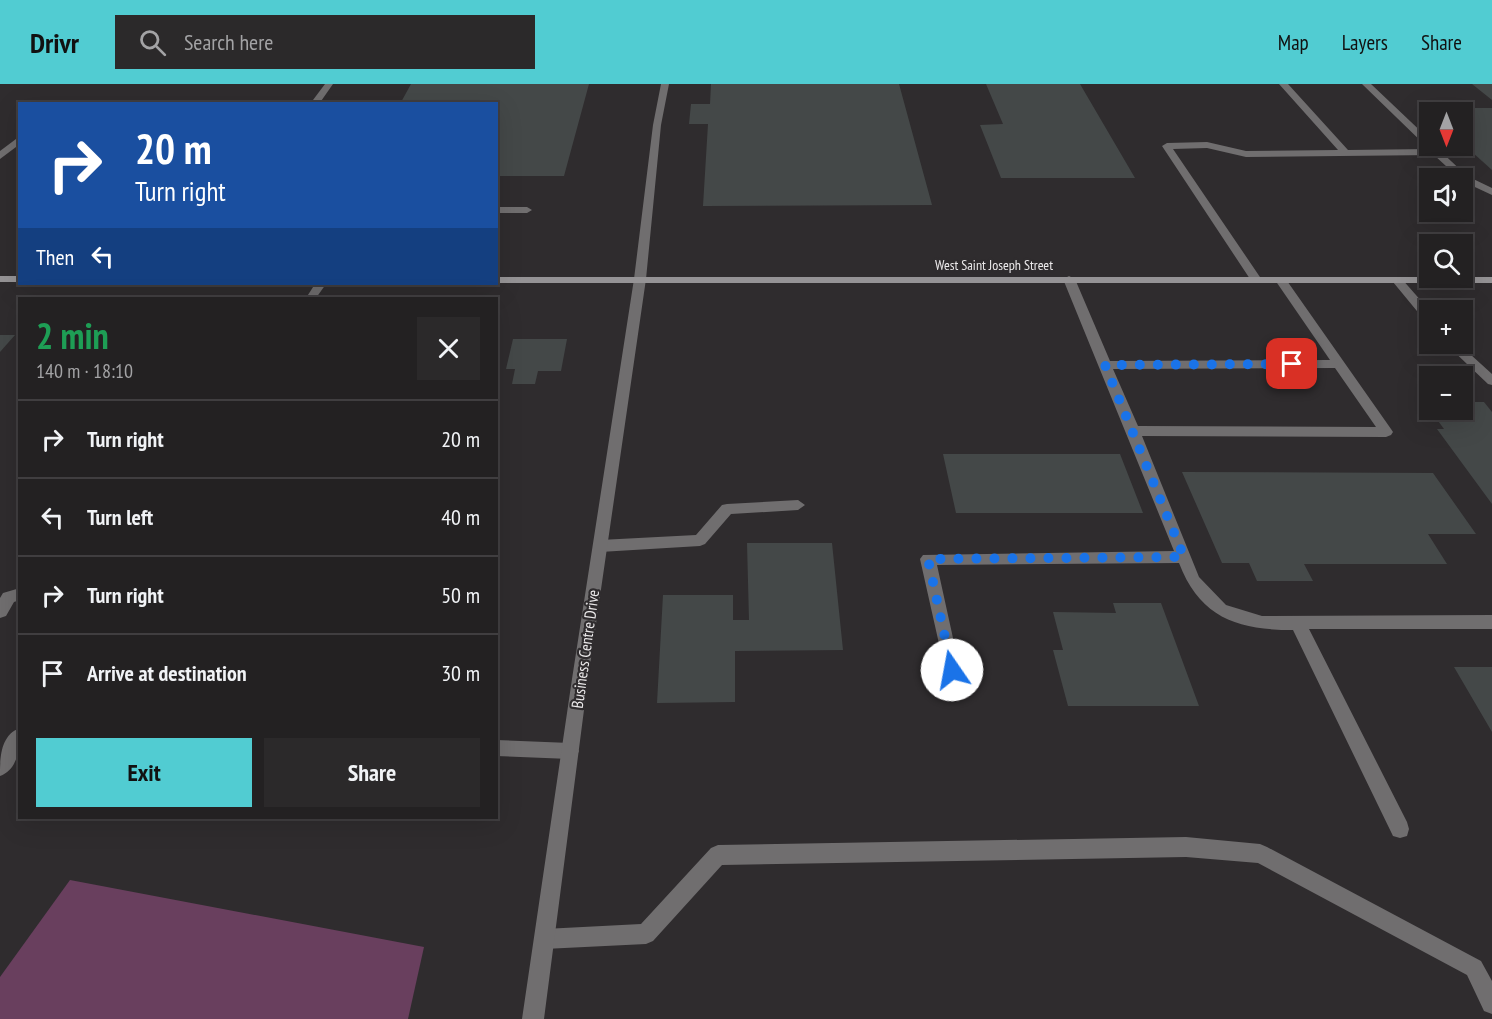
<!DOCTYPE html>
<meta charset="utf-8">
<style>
body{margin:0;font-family:"PT Sans Narrow",sans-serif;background:#2b292a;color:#f1f3f6;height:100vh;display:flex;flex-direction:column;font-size:22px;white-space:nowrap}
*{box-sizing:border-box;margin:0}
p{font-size:20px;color:#a3a3a5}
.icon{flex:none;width:33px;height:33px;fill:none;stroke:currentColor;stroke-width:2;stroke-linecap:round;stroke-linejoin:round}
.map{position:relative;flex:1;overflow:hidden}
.side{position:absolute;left:18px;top:213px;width:480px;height:522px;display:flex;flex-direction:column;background:#232122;border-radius:0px;box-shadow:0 6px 24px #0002,0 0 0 2px #403e40}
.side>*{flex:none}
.banner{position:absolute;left:18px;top:18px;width:480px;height:183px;border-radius:0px;box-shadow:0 6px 24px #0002,0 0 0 2px #403e40;background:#1a4fa0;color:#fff;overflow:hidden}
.needle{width:39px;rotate:180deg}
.tools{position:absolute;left:1419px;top:18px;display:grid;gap:12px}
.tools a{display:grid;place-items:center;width:54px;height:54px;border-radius:0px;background:#232122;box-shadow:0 6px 24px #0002,0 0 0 2px #403e40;font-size:30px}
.pin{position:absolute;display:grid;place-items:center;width:51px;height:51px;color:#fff;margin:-26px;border-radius:12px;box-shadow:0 3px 9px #0006}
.me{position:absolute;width:66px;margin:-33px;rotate:348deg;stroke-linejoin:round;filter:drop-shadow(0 0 4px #0008)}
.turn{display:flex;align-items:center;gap:21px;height:126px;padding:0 18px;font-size:27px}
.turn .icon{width:78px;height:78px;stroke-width:2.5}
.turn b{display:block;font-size:42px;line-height:51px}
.then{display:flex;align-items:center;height:57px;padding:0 18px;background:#0003;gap:12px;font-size:22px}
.round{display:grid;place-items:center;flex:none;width:63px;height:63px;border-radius:0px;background:#2b292a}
.head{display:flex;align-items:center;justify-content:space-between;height:102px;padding:0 18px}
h1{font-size:36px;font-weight:700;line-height:45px;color:#1e9e55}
.button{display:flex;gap:12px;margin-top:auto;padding:12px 18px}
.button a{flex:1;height:69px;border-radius:0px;background:#51ccd2;color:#111;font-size:24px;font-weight:700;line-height:69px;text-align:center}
.button a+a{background:#2b292a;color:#f1f3f6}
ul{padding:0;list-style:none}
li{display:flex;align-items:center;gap:18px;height:78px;padding:0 18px;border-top:2px solid #403e40}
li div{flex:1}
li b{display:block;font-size:22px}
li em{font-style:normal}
header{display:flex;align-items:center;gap:36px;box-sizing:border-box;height:84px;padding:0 30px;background:#51ccd2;color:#111}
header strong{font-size:28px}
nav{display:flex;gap:33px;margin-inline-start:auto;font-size:21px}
.search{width:420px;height:54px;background:#2b292a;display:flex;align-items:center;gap:15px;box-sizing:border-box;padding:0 21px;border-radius:0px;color:#a3a3a5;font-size:22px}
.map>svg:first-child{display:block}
.green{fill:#693f5e}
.building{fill:#444848}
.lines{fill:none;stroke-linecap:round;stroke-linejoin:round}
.lane{fill:#706e6f;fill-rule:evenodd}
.street{fill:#706e6f;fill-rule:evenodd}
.secondary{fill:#959395;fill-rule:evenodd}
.route{stroke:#1a73e8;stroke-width:10;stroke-dasharray:0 18}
.labels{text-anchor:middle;stroke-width:4.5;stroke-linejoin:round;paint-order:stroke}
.far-street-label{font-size:14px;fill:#ebe9ea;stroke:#2f2c2e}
.street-label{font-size:16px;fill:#ebe9ea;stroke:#2f2c2e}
</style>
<header>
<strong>Drivr</strong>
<div class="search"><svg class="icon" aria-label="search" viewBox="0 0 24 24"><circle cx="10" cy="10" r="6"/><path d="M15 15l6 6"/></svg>Search here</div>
<nav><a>Map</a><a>Layers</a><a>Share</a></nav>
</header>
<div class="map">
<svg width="1492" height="935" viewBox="0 0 1492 935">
<rect width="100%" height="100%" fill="#2f2c2e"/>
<path class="green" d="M70,796L424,863L408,935H0V893Z"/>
<path class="building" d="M411,0H589L564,92H496V20H400Z
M711,0H899L932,121L703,122L708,40H689L691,20H710Z
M986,0H1080L1135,94H1001L980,41L1003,40Z
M1472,0H1492V16Z
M1424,24H1492V86L1462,59V28H1429Z
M0,251H15L0,268Z
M513,255H567L561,287H538L535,300H512L515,285H506Z
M1462,318H1484L1492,328V420L1437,345H1444L1430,326H1462Z
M943,370H1120L1143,429H956Z
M1182,388L1433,389L1476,450H1428L1447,480H1304L1313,497H1257L1249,479H1222Z
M747,459H832L843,566L735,567V618L657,619L663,511H733V536H749Z
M1113,519H1161L1199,622H1068L1053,566H1063L1053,528L1116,529Z
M1454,583H1492V648Z"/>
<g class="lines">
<path class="lane" d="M325,0H333L319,20H310Z
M661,0H669L661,41L646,195L640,198L634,195L653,41Z
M1279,0H1288L1348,66L1429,65L1362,0H1371L1430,56V62H1435L1467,92L1492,104V111L1462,97V94H1459L1434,71L1246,73L1207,64L1173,65L1262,196L1260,198H1252L1162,62L1167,59L1207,58L1246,67L1338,66Z
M20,52V60L0,75V67Z
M496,123H527L532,126L527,129H496Z
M1069,192L1075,195L1110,277L1330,276L1275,196L1277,194H1285L1391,345L1393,348L1391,351L1386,353L1142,352L1199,493L1226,521L1262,532L1492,531V545H1309L1407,738L1409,745L1407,752L1400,754L1393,752L1293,546C1238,546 1200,534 1179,479L937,481L960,586L958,591L952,593L946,591L920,475L923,471L1174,467L1063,195ZM1335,284L1376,343L1138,342L1113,285Z
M1397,193L1401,194L1430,227V238H1426L1393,198L1391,196Z
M315,200H326L316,214H306Z
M1446,260H1459L1492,290V301L1488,300Z
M798,416L805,421L798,426L731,430L705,460L700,462L600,468L595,466L593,462L595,458L600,456L696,451L722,421L727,420Z
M20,504V516L14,518L6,532L0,534V514L3,509Z
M20,644C20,662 19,685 0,692C0,675 0,651 20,644Z
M496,656L570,659L576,661L579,667L576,673L570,675L496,672Z
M1186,753L1260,760L1267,763L1481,877L1492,897V930L1484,927L1467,891L1258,779L1186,773L722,781L653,857L646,860L544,865L537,862L534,855L537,848L544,845L641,840L711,764L718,761Z"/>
<path class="street" d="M640,192L646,195L588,595L544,935H522L572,595L634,195Z"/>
<path class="secondary" d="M0,192H20V198H0Z
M496,193H1492V199H496Z"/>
</g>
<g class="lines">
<path class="route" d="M952,586L928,475L1184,473L1105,281L1292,280"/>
</g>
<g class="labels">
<g class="far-street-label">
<text x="994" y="186">West Saint Joseph Street</text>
</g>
<g class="street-label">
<text transform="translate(585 565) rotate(-82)" y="6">Business Centre Drive</text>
</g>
</g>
</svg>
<div class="tools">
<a><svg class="needle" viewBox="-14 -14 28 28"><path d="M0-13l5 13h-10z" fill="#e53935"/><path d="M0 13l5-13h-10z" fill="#a3a3a5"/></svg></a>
<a><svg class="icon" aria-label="sound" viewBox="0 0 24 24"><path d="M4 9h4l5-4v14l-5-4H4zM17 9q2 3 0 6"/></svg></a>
<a><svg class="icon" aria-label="search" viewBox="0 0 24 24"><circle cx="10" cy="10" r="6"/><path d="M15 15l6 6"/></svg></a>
<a>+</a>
<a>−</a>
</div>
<div class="pin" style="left:1292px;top:280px;background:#d93025"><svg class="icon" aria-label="arrive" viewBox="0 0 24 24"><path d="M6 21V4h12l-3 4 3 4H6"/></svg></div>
<svg class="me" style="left:952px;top:586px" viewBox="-20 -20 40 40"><circle r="19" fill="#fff"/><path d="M0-13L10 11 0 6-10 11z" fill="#1a73e8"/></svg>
<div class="banner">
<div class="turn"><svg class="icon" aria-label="right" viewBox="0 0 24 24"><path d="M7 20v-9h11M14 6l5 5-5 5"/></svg><div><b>20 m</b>Turn right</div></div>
<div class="then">Then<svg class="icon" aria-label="left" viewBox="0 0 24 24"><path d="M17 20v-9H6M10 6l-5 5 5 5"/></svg></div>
</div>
<section class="side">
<div class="head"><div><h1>2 min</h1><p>140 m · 18:10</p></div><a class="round"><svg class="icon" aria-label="close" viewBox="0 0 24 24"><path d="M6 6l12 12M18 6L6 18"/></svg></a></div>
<ul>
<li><svg class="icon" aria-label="right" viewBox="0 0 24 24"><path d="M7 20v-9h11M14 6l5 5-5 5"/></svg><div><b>Turn right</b></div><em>20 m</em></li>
<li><svg class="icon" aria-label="left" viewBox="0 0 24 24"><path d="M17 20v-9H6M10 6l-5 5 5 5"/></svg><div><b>Turn left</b></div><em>40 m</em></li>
<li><svg class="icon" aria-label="right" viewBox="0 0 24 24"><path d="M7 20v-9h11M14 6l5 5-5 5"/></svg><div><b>Turn right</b></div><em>50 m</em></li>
<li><svg class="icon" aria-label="arrive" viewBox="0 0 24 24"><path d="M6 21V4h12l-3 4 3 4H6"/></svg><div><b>Arrive at destination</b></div><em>30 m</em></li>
</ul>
<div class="button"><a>Exit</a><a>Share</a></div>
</section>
</div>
